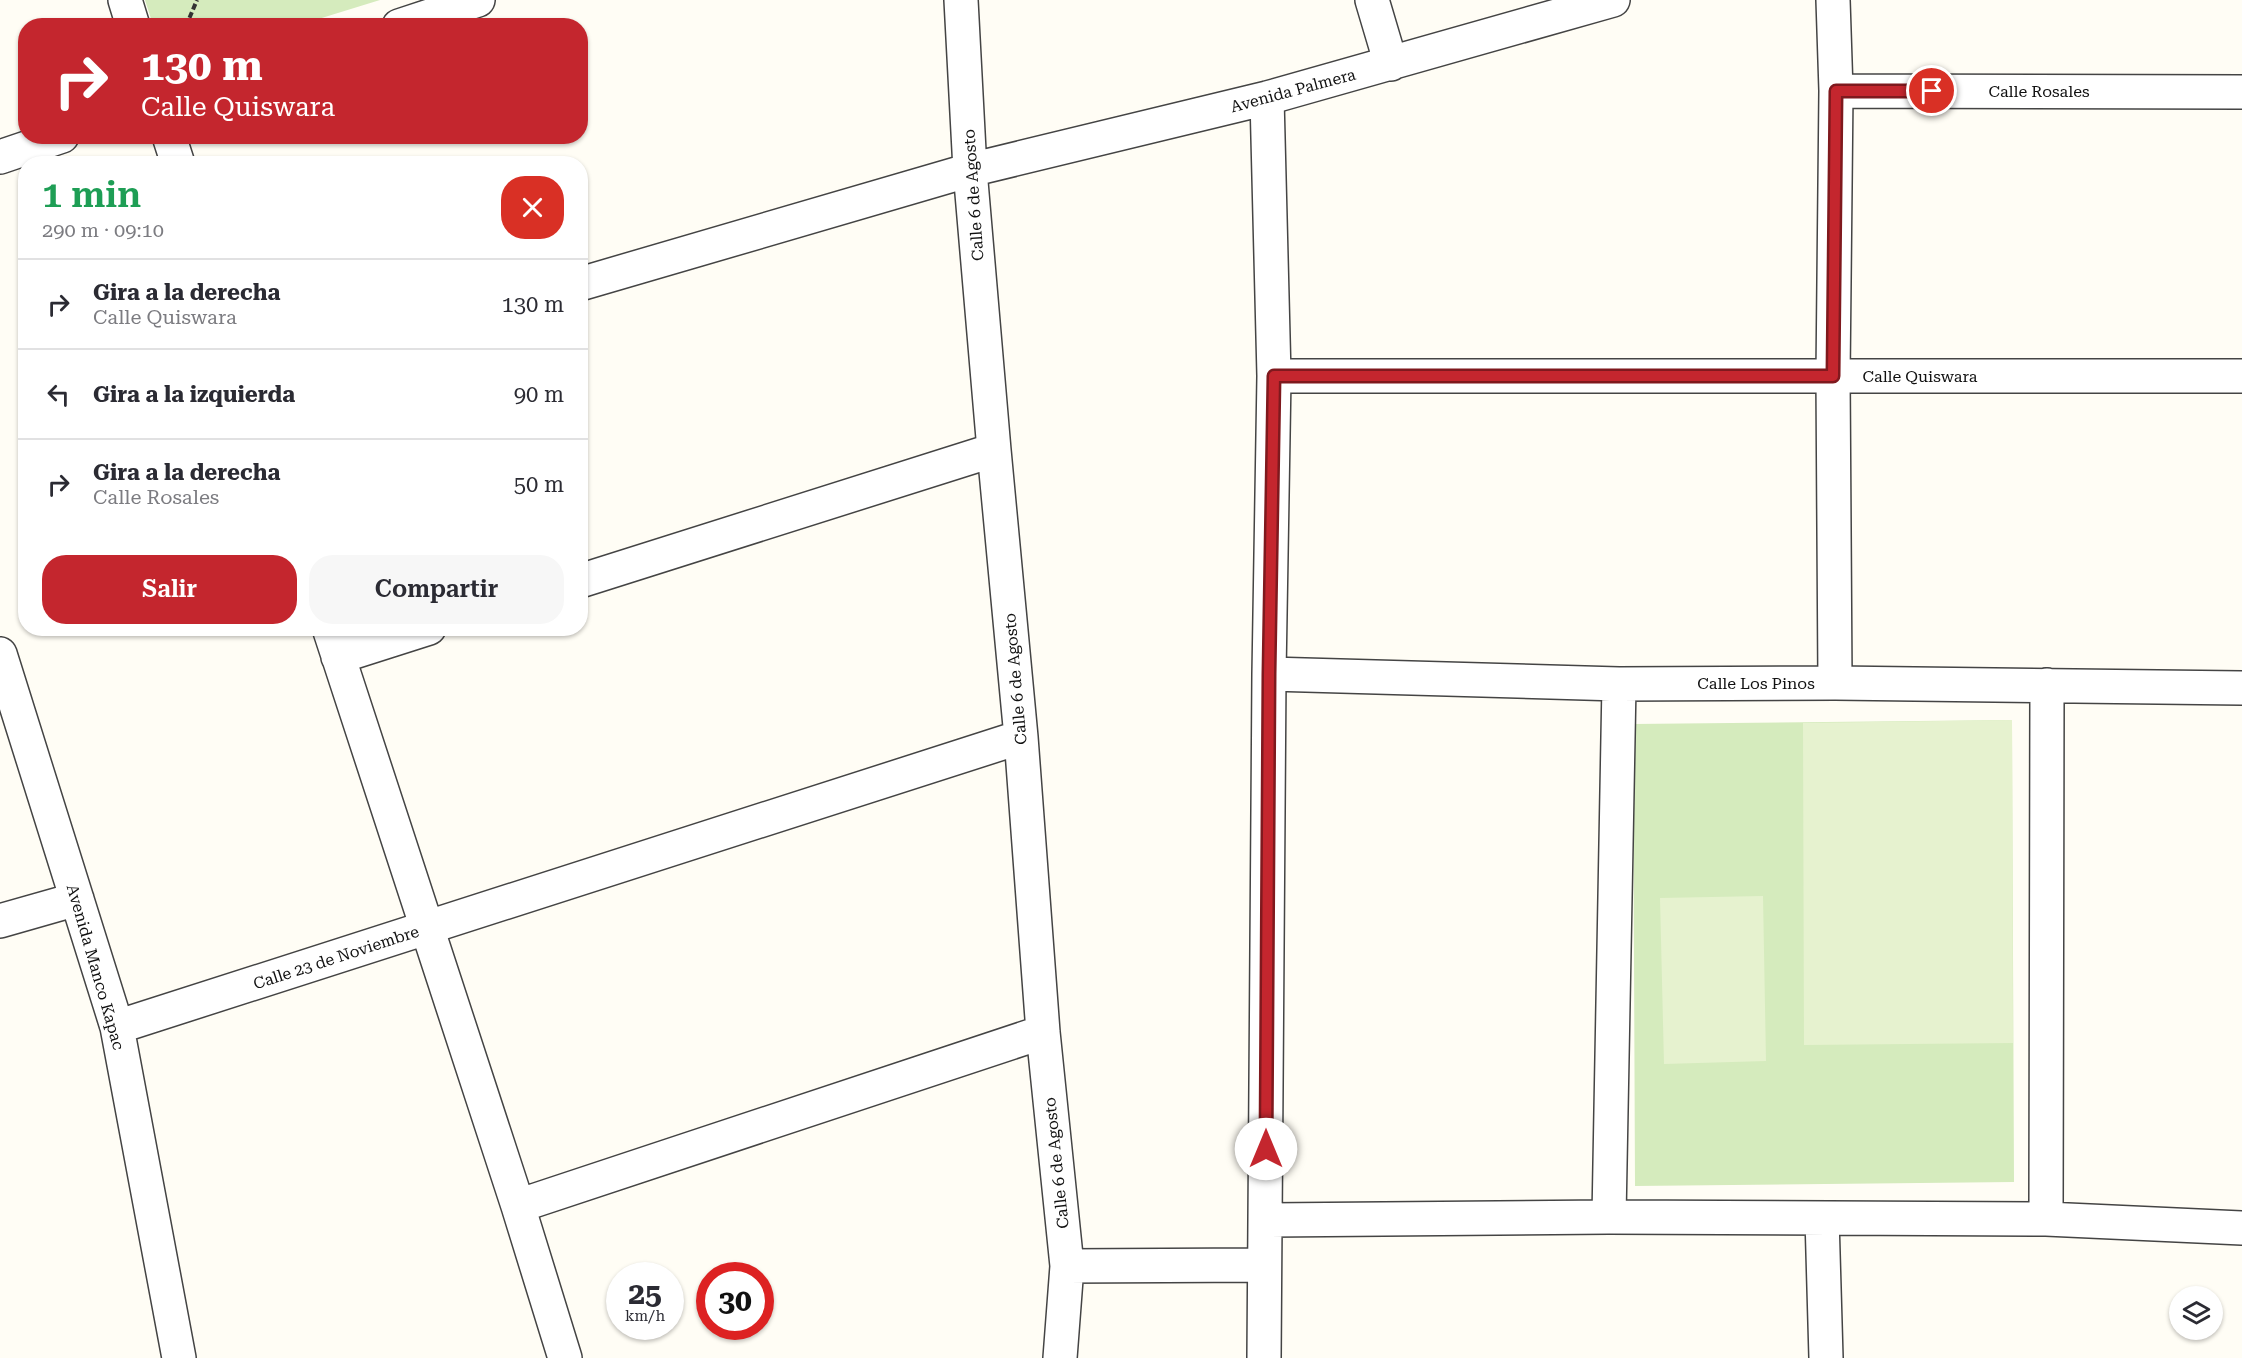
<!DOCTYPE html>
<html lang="es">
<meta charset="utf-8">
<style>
body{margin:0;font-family:"Roboto Serif",serif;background:#f7f7f7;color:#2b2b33;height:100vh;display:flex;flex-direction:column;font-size:22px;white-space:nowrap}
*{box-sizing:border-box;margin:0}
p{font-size:20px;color:#7c7c81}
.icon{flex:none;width:33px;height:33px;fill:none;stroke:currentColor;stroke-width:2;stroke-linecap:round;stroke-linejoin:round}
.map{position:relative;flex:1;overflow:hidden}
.side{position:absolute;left:18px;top:156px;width:570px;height:480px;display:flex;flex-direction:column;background:#fff;border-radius:24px;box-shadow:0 2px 4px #0004}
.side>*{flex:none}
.banner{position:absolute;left:18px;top:18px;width:570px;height:126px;border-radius:24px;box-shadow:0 2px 4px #0004;background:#c4262e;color:#fff;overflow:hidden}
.buttons{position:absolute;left:2169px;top:1286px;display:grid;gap:12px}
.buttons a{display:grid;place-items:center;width:54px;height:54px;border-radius:50%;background:#fff;box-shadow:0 2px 4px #0004;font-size:30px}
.speed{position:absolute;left:606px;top:1262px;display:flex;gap:12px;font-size:30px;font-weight:700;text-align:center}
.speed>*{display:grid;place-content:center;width:78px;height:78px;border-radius:50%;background:#fff;box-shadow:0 2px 4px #0004;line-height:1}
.speed small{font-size:15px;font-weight:400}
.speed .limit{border:9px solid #d22;background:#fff;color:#111}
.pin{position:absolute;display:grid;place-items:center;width:51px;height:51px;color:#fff;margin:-26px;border:3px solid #fff;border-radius:50%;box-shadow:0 2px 6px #0007}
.me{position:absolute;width:66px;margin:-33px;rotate:0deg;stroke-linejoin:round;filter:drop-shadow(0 0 4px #0008)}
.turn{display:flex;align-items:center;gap:21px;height:126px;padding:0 24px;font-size:27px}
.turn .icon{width:78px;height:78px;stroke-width:2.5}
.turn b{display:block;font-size:42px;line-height:51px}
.round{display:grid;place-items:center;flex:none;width:63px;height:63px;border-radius:24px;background:#f7f7f7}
.overview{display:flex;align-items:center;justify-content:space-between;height:102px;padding:0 24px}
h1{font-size:36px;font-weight:600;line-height:45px;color:#1e9e55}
.button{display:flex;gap:12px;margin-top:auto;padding:12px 24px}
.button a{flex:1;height:69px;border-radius:24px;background:#c4262e;color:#fff;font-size:24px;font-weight:600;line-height:69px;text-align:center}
.button a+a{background:#f7f7f7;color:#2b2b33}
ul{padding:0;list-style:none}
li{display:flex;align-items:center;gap:18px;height:90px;padding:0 24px;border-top:2px solid #e1e1e2}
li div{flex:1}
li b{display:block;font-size:22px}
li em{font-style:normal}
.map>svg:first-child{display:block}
.green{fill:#d5ebbd}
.pitch{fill:#e6f2cf}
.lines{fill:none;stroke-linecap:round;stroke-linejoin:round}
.minor-casing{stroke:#444;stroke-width:36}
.path{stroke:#333;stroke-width:4;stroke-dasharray:6 3;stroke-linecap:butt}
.minor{stroke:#fff;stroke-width:33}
.route-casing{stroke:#7f191e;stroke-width:15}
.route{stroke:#c4262e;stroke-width:10}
.labels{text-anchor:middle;stroke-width:6;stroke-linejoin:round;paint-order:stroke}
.street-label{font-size:16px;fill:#111;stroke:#fff}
</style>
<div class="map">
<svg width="2242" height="1358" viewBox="0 0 2242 1358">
<rect width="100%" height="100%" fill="#fffdf5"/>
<path class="green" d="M145,0H380L299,25H153Z
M2012,720L2014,1182L1635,1186L1633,724Z"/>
<path class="pitch" d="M2012,720L2013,1043L1804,1045L1803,723Z
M1763,896L1766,1061L1664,1064L1660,898Z"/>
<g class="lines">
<g class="minor-casing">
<path id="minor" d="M125,0L133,26
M961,0L970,170L994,450L1021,737L1043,1032L1067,1266L1060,1358
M1372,0L1391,64
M1833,0L1836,91L1833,376L1835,683
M399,26L478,0
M1836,91L2242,92
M169,136L178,164
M0,157L62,136
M580,284L970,170L1267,98L1613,0
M1274,376H2242
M580,581L994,450
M329,628L518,1206L565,1358
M0,654L117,1027L179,1358
M338,657L429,628
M1269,674L1619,684L1835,683L2242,688
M0,921L77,899
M117,1027L1021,737
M518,1206L1043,1032
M1609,1217L1619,684
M1822,1218L1826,1358
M2046,1219L2047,685
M1266,1220L1609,1217L2046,1219L2242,1228
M1067,1266L1263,1265
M1264,1358L1269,674L1274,376L1267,98"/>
</g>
<path class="path" d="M186,26L197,0"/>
<use href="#minor" class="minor"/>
</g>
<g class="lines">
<g class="route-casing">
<path id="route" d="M1266,1149L1269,674L1274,376H1833L1836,91H1932"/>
</g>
<use href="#route" class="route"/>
</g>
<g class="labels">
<g class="street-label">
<text transform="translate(1293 90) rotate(-15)" y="6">Avenida Palmera</text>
<text x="2039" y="97">Calle Rosales</text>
<text transform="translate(973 195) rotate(-94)" y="6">Calle 6 de Agosto</text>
<text x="1920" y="382">Calle Quiswara</text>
<text transform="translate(1015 679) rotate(-95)" y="6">Calle 6 de Agosto</text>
<text x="1756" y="689">Calle Los Pinos</text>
<text transform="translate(336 957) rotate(-18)" y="6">Calle 23 de Noviembre</text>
<text transform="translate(96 967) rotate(74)" y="6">Avenida Manco Kapac</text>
<text transform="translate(1056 1163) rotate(-96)" y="6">Calle 6 de Agosto</text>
</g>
</g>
</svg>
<div class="buttons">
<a><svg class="icon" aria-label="layers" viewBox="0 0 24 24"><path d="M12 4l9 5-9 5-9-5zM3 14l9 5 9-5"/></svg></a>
</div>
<div class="speed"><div>25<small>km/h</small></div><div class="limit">30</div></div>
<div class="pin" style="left:1932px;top:91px;background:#d93025"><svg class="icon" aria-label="arrive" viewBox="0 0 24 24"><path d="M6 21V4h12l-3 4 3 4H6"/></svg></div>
<svg class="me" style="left:1266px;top:1149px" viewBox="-20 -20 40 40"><circle r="19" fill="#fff"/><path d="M0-13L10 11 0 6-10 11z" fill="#c4262e"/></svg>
<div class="banner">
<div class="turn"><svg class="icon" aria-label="right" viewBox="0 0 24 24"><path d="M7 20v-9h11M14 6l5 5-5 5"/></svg><div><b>130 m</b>Calle Quiswara</div></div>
</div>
<section class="side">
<div class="overview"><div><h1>1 min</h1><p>290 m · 09:10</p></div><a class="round" style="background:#d93025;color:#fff"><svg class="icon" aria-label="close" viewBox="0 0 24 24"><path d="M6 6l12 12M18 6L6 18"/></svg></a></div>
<ul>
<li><svg class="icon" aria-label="right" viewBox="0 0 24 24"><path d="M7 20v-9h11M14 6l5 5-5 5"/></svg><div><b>Gira a la derecha</b><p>Calle Quiswara</p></div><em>130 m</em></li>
<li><svg class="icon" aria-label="left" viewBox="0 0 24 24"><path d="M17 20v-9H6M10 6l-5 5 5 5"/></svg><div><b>Gira a la izquierda</b></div><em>90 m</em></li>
<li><svg class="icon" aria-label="right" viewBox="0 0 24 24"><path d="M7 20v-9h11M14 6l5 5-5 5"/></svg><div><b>Gira a la derecha</b><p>Calle Rosales</p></div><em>50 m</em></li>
</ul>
<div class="button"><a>Salir</a><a>Compartir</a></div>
</section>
</div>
